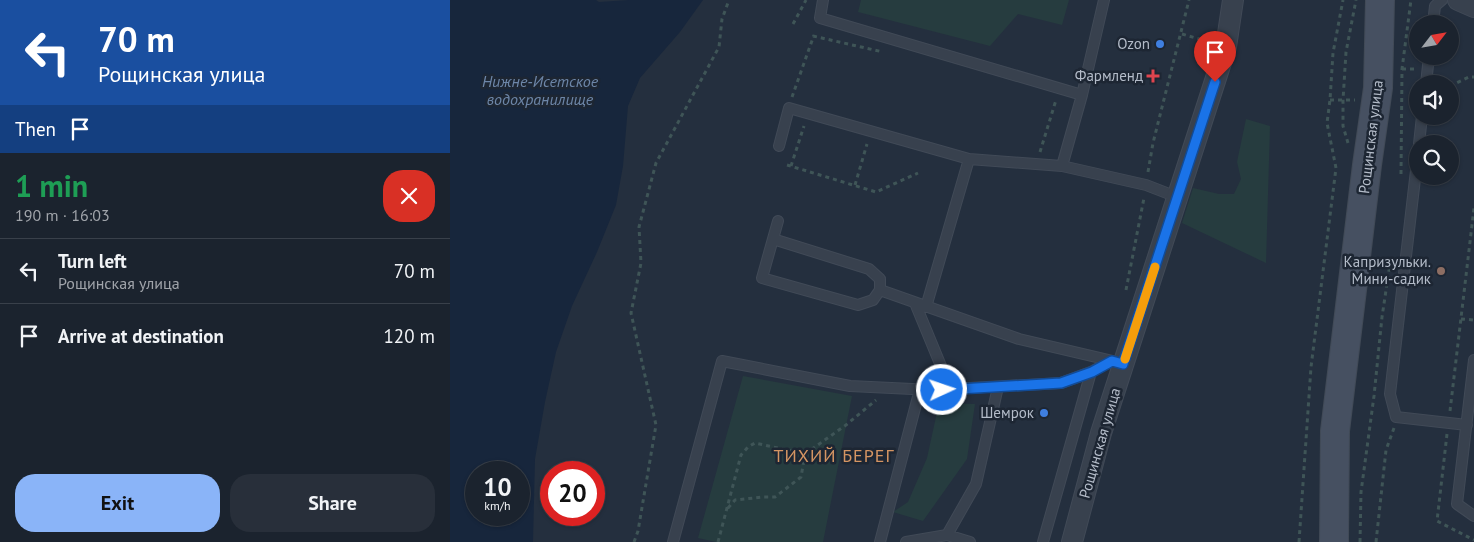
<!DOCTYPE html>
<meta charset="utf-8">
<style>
body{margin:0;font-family:"PT Sans",sans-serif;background:#282f3a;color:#f1f3f6;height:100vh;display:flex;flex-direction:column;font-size:19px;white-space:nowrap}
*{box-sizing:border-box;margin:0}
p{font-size:16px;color:#a0a4aa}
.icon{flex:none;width:28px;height:28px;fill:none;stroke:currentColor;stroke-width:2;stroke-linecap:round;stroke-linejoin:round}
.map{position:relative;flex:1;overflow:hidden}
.side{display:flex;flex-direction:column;background:#1b232e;width:450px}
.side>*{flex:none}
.hud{background:#1a4fa0;color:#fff;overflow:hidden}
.needle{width:32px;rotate:59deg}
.controls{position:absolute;left:959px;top:15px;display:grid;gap:10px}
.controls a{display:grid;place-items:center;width:50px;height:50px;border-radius:50%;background:#1b232e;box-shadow:0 1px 4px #0004,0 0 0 1px #39404a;font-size:25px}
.speed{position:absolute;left:15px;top:461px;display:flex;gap:10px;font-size:25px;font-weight:700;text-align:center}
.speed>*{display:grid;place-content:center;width:65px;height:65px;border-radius:50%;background:#1b232e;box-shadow:0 1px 4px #0004,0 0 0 1px #39404a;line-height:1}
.speed small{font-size:12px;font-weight:400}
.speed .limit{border:8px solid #d22;background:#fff;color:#111}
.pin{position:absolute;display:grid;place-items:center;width:42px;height:42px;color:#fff;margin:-51px -21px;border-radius:50% 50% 50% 0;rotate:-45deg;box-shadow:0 0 5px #0007}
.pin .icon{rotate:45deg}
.me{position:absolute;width:55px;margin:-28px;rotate:87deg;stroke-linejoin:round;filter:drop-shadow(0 0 4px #0008)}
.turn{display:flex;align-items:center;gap:18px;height:105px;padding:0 15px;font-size:22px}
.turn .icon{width:65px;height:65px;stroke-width:2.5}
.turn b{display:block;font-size:35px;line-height:42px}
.then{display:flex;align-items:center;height:48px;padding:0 15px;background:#0003;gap:10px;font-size:19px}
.round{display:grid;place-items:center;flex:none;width:52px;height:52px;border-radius:20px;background:#282f3a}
.overview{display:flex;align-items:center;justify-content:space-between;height:85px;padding:0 15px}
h1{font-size:30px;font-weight:600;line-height:38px;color:#1e9e55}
.action{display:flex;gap:10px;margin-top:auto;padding:10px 15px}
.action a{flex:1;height:58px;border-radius:20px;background:#8ab4f8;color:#111;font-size:20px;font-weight:600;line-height:58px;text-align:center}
.action a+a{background:#282f3a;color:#f1f3f6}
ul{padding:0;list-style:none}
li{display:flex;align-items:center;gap:15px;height:65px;padding:0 15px;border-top:1px solid #39404a}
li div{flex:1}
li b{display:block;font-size:19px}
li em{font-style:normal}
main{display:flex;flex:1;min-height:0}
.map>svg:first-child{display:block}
.green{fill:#263c3f}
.water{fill:#17263c;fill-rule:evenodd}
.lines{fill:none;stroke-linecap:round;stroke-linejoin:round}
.lane-casing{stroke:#414a57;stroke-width:12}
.street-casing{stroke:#414a57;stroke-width:22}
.secondary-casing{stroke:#414a57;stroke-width:30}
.path{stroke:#3f5557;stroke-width:3;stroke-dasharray:4 4;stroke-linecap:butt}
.lane{stroke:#38414e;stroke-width:10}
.street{stroke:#38414e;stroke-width:20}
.secondary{stroke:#465061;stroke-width:28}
.route-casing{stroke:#114b97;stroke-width:12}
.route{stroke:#1a73e8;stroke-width:9}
.slow{stroke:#f59e0b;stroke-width:9}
.shop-dot{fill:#3f7fe0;stroke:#1d2633;stroke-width:2}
.health-dot{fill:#e0444e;stroke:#1d2633;stroke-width:2}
.education-dot{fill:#8d6e63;stroke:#1d2633;stroke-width:2}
.labels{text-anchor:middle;stroke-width:5;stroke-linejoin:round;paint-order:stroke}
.poi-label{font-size:15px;fill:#b4bcc9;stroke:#1d2633;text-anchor:end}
.street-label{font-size:15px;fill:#b4bcc9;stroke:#1d2633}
.water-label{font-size:16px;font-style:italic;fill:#6d86a8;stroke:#1d2633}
.quarter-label{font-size:18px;letter-spacing:1px;fill:#d59563;stroke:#1d2633}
</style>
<main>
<section class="side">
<div class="hud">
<div class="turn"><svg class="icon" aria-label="left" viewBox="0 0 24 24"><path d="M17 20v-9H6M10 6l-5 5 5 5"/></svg><div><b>70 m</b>Рощинская улица</div></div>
<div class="then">Then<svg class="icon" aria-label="arrive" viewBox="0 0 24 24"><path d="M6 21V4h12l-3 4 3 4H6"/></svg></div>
</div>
<div class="overview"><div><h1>1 min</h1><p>190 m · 16:03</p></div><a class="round" style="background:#d93025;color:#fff"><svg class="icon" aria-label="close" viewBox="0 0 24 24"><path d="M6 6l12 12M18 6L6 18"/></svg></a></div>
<ul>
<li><svg class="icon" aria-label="left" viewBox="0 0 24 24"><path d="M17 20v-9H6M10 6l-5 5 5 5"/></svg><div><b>Turn left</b><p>Рощинская улица</p></div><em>70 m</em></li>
<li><svg class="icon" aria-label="arrive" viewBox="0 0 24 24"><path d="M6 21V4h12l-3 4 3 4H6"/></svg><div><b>Arrive at destination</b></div><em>120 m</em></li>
</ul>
<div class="action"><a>Exit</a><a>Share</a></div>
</section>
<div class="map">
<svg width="1024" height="542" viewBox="0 0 1024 542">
<rect width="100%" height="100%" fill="#242f3e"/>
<path class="green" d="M411,0H619L612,25L568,14L540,46L408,12Z
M796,119L820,126L816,263L732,223L743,188L769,194H784L791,179L787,162Z
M293,376L402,396L373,542H266L248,538Z
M489,403L525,404L517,459L473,521L443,512L458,502L477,458Z"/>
<path class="water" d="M0,0H146L149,2L179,0H253L230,32L190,78L178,106L173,166L166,205L147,252L122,306L106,352L95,402L85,459L83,542H0ZM26,472H69V515H26Z"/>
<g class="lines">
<g class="lane-casing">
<path id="lane" d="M373,0L370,18L632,95L654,0
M983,24L985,6L992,0
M976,84L979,56
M969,144L972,116
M329,146L339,108L519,159
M968,153L940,394L946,417L1017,425
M612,166L696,185L727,197
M328,221L312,278L408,305L423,300L430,290L569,339L663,361
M323,239L419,269L430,279V290
M465,303L491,366L492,390
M476,307L519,159L612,166L632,95
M1024,360L1007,504L1024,516
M497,535L526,484L548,387
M223,542L272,361L400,386L483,390L611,383L641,372L661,361
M430,542L470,389
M456,542L497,535L520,542
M593,542L641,372"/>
</g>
<g class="street-casing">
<path id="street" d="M1008,0L1024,7
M622,542L651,433L776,47L783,0"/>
</g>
<g class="secondary-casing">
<path id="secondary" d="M884,542L885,431L917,165L928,88L930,0"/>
</g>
<path class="path" d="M343,24L356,0
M732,34L759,42
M363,36L433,52
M952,69H964
M1000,86L1019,77H1024
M342,97L364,35
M880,100H905
M898,143L893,126V100L896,52L906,0
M590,152L606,100
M337,165L426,192L468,173
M341,166L354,126
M698,172L703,143L739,0
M951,174L952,69L961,0
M405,185L417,144
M676,290L694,198
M1011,319L1024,320
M1000,411L1024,208
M997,434L987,521L1024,540
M278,508L285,500L313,497H325L351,477L355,454
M184,542L188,531L206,425L181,313L191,263L189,227L206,163L269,47L272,19L279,0
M268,542L291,455L298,447L305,443L355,454L396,425L426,400
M849,542L861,367L886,168L877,123L880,100L883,53L893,0
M910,542L911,492L924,396L932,317L941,257
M926,542L936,450L944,428"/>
<use href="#lane" class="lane"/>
<use href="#street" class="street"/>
<use href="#secondary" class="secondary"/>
</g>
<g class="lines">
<g class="route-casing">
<path id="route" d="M492,390L611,383L642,372L662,361L673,364L765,82"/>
</g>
<use href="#route" class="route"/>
<path class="slow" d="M675,359L705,267"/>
</g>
<g class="shop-dot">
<circle cx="710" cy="44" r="5"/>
<circle cx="594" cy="413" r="5"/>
</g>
<path class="health-dot" d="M700.5 68.5h5v5h5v5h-5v5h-5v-5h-5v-5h5z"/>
<circle class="education-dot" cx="991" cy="271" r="5"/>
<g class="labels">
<g class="poi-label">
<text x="700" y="49">Ozon</text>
<text x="693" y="81">Фармленд</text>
<text x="981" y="267">Капризульки.<tspan x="981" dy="17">Мини-садик</tspan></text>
<text x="584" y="418">Шемрок</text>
</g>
<g class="street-label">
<text transform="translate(921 137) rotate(-83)" y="5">Рощинская улица</text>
<text transform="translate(650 443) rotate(-74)" y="5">Рощинская улица</text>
</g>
<g class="water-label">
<text x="90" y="87">Нижне-Исетское<tspan x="90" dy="18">водохранилище</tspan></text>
</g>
<g class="quarter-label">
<text x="384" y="462">ТИХИЙ БЕРЕГ</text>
</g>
</g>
</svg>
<div class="controls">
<a><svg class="needle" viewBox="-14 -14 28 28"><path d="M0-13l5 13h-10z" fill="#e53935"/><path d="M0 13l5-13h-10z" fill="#a0a4aa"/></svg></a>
<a><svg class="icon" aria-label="sound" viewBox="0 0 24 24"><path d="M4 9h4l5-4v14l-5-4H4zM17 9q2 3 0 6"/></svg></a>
<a><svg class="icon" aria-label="search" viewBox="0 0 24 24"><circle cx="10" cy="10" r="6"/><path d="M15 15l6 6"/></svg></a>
</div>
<div class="speed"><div>10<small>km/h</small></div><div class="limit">20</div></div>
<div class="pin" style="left:765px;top:82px;background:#d93025"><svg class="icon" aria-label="arrive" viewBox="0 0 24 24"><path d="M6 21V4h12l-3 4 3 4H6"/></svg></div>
<svg class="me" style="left:492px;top:390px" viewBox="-20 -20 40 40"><circle r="17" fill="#1a73e8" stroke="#fff" stroke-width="3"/><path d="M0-11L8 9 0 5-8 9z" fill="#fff"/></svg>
</div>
</main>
